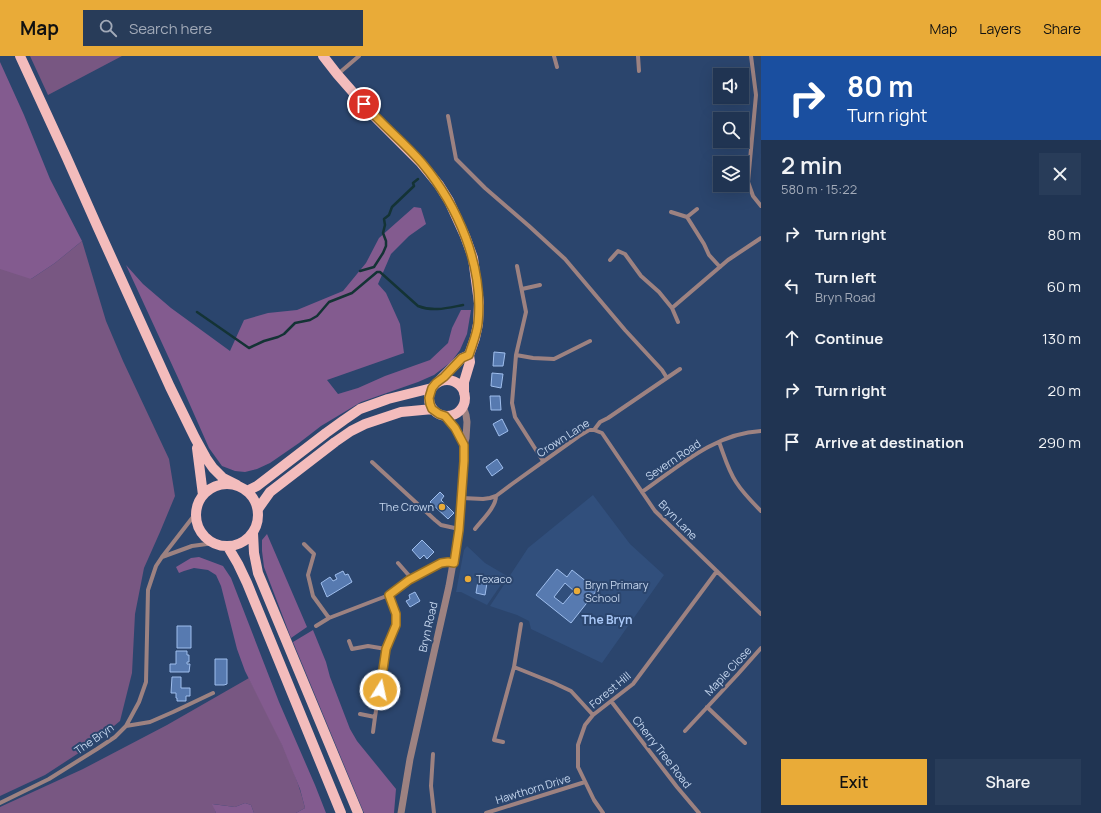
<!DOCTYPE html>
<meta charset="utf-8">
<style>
body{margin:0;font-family:Manrope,sans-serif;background:#283c59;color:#f1f3f6;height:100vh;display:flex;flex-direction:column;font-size:15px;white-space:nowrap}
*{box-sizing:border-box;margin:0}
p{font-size:13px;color:#a2aab8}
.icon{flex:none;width:22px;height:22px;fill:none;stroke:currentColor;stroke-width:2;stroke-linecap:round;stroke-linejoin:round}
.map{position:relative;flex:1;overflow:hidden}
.side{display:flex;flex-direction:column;background:#203452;width:340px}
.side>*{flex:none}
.hud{background:#1a4fa0;color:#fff;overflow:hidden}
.buttons{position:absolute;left:713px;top:12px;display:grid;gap:8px}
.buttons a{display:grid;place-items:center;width:36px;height:36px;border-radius:0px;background:#203452;box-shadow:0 4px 16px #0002,0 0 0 1px #3d4f69;font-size:20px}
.pin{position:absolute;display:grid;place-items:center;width:34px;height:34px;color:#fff;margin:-17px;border:2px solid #fff;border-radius:50%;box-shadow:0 1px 4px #0007}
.me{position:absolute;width:44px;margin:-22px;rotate:10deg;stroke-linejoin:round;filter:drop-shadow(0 0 3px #0008)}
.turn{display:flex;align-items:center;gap:14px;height:84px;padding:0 20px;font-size:18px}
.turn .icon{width:52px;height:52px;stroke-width:2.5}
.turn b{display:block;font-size:28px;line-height:34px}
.round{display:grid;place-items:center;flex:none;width:42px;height:42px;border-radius:0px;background:#283c59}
.summary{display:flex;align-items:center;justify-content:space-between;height:68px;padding:0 20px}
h1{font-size:24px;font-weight:600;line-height:30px}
.action{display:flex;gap:8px;margin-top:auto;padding:8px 20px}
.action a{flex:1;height:46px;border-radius:0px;background:#e9ab38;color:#111;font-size:16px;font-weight:600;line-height:46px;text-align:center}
.action a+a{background:#283c59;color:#f1f3f6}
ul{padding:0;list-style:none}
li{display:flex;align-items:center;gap:12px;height:52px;padding:0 20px}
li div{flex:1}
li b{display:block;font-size:15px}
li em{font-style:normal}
header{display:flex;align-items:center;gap:24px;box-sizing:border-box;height:56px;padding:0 20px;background:#e9ab38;color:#111}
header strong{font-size:19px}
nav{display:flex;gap:22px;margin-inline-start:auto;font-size:14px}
.search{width:280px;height:36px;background:#283c59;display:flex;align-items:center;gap:10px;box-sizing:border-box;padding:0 14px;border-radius:0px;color:#a2aab8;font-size:15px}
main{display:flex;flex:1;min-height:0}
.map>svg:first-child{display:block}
.built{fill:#314f7c}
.green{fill:#785782}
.forest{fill:#835b8f}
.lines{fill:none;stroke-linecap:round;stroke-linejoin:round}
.stream{stroke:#143335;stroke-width:2.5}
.building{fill:#577ab0;stroke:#9fbeed;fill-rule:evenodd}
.minor{stroke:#9d8281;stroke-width:4}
.tertiary{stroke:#9d8281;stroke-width:7}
.primary{stroke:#f3bcbc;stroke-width:10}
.route-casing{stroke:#976f24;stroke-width:10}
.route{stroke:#e9ab38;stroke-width:7}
.poi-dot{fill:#e9ab38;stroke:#2b456d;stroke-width:1.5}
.labels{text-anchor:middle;stroke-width:4;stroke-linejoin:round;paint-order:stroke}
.street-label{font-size:11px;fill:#c5d6ee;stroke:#2b456d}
.poi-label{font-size:11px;fill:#c5d6ee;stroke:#2b456d;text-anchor:start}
.neighbourhood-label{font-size:12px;font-weight:bold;fill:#a8c7f7;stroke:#2b456d}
</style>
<header>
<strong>Map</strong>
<div class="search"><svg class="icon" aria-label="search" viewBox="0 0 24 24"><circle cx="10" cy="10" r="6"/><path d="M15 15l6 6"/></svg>Search here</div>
<nav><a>Map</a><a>Layers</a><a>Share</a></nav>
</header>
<main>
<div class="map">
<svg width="761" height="757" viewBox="0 0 761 757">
<rect width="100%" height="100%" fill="#2b456d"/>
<path class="built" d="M593,439L630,488L664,519L602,607L531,573L529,565L517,559L490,550L528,492Z
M467,490L485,507L507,520L487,549L461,536H456L464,494Z"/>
<path class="green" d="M30,0H122L48,39Z
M0,148L31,223L55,207L82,185L106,265L123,305L169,403L175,440L160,476L144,512L135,558L132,617L120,665L91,689L45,719L0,740Z
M249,622C271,664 294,707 305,752L296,757H254L251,749L245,747L235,751L213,748L216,757H0V751L83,713L167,669Z"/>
<path class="forest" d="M0,6L24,59L50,123L82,185L55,207L31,223L0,213Z
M414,151L421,152L426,168L409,180L391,198L378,228L386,237L400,268L404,297L327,324L338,338L358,332L385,320L430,304L448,287L452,272L461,254H471L467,278L460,294L451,306L434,319L418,326L361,346L321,370L299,387L270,407L257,413L245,416L235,415L222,410L209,392L179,324L126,209L143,228L171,252L230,295L244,264L268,257L297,254L343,235L366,207L379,182Z
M267,478L307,571L291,582L264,511L262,495V484Z
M199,501L223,510L231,522L279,646L315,729L326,757H296L305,752L300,733L282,689L245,615L237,593L221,530L216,519L208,514L194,512L184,515L179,517L176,511L191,502Z
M313,574L326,606L330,621L350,673L357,685L396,733L394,757H364L293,586Z
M245,747L251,749L254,757H216L212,748L235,751Z"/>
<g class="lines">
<path class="stream" d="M360,215L374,211L383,197L386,190V185L383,177L385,169L384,163L389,159L392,151L414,130L413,127L418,123
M197,256L249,292L264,285L278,281L284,278L295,267L310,264L317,260L329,246L352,237L377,216H380L418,250C433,256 447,252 463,249"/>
</g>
<path class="building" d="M494,296L505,297L503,310H493Z
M492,317L503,318L501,332L491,330Z
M490,340H500L501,354H491Z
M502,363L508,375L499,380L493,368Z
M497,403L503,412L492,420L486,411Z
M440,436L444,440L441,444L454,457L448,463L430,446Z
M422,484L434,496L427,503L424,499L420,503L412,494Z
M557,513L567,521L572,514L597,534L571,567L536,539ZM565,527L574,535L563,548L554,541Z
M343,515L345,519L348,518L352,526L327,541L321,527L330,521L333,525L337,523L335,519Z
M478,525L487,527L485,539L476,537Z
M415,536L420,545L410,551L406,545L410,543L409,539Z
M177,570H191V592H177Z
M176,595H187V599H189V606H187V608H190L189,616H170V608H176Z
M215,603H227V628L224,629H215Z
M172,621H181V632H190V640H186V645H177V642H176V637H171Z"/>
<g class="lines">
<path class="minor" d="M554,0L557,11
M638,0L639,15
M751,0L756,39L748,126L753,140L761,150
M338,18L359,0
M448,60L456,103L485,132L529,170L565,203L625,274L662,314L667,322
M671,156L687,161L704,188L709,199L720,211
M687,161L697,153
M610,204L618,195L625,198L641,220L659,236L672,252
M517,210L526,256L516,299L512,347L515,361L543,405
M522,233L540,229
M678,266L672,252L728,204L761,182
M516,299L533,302L554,303L590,285
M594,374L602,377L655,455L761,558
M719,386C724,399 728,414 736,426C743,437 752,446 761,455
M372,406L435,464L441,469L459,473
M642,436C678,411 715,377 761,375
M462,442L483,443L490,442L496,440L512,428L579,380L589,374H594L600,366L608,362L680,313
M475,473C482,464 496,451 496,440
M304,488L314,498L308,519L313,540L329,562
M162,501L192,490L214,487
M398,507L412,523
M316,570L329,562L389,539L409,524L441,507L448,506L454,507
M349,585L352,593L368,590L386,593
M514,611L554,627L571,635L593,659
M611,645L677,731L699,757
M707,651L745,687
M360,658L375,661
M126,670L150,666L173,656L213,637
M685,675L738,618L761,592
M373,676L375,661L386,593L396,569V558L389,539
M503,686L494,684L514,611L521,568
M433,698L431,730L434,757
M0,747L49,723L97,693L115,681L126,670L139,646L146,626L148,534L156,510L162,501L196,457
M486,757L585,726
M603,757L594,744L578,711V689L585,669L593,659L633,628L717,515"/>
<path class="tertiary" d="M445,360L455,372L464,389
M401,757L410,703L449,530L459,473L464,405V389L466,382L467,366L466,359L463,350"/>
<path class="primary" d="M20,0L66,100L98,172L170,331L195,382L206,402L213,412L223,422L237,429
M323,0L337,18L372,58L421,107L439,129L449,145L465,180L473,202L479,247L478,268L475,282L469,299L470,306L464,326V337
M429 342a18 18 0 1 1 36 0a18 18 0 1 1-36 0Z
M439,325L462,302L469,299
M197,392L203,439
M196 459a31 31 0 1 1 62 0a31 31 0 1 1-62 0Z
M247,435L257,430L326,377L344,364L360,353L388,343L432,332
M258,453L270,436L335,386L351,375L365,368L401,356L433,353
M253,477L254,497L258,517L358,757
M228,491L238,508L247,527L341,757"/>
</g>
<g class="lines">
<g class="route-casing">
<path id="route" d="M364,48C382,69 404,86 422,107C458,150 484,210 478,267C477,278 472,289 469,299L462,302L444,321L436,327L432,332L429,342L430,348L432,353L439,358L445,360L455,372L464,389V405L459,474L454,507L448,506L441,507L409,524L389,539L396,558V569L386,593L380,634"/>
</g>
<use href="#route" class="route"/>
</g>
<g class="poi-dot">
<circle cx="442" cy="451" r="4"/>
<circle cx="468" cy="523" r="4"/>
<circle cx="577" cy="535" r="4"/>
</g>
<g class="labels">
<g class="street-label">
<text transform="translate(563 382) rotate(-33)" y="4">Crown Lane</text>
<text transform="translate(673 404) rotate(-34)" y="4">Severn Road</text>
<text transform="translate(678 464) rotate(46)" y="4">Bryn Lane</text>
<text transform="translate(428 571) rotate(-77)" y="4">Bryn Road</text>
<text transform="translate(728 615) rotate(-47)" y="4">Maple Close</text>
<text transform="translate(610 634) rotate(-40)" y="4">Forest Hill</text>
<text transform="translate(94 683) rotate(-35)" y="4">The Bryn</text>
<text transform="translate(662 696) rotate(52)" y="4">Cherry Tree Road</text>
<text transform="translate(533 733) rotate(-17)" y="4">Hawthorn Drive</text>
</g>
<g class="poi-label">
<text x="434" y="455" text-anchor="end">The Crown</text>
<text x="476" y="527">Texaco</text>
<text x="585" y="533">Bryn Primary<tspan x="585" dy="13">School</tspan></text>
</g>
<g class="neighbourhood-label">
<text x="607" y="568">The Bryn</text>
</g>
</g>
</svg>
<div class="buttons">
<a><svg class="icon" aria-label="sound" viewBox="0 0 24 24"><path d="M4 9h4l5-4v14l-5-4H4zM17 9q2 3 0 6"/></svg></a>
<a><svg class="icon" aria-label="search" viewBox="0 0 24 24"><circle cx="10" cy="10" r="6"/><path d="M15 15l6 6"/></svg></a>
<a><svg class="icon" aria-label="layers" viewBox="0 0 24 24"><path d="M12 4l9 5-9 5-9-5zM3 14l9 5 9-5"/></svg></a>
</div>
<div class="pin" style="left:364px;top:48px;background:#d93025"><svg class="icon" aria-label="arrive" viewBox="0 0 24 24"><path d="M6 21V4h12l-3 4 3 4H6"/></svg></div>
<svg class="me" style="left:380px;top:634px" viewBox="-20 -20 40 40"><circle r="17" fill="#e9ab38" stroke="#fff" stroke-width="3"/><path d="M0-11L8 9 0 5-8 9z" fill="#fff"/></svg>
</div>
<section class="side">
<div class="hud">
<div class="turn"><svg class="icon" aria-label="right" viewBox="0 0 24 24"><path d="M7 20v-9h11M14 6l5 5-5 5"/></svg><div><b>80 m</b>Turn right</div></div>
</div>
<div class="summary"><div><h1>2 min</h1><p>580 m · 15:22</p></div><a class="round"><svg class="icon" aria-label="close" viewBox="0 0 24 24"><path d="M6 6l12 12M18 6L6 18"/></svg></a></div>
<ul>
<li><svg class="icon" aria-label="right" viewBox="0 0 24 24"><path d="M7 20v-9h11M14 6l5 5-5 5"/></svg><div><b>Turn right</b></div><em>80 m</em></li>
<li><svg class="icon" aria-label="left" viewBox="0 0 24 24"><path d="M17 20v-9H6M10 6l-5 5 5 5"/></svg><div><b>Turn left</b><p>Bryn Road</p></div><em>60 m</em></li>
<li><svg class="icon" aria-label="ahead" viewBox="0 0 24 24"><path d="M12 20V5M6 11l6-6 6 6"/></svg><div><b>Continue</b></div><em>130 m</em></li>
<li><svg class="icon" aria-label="right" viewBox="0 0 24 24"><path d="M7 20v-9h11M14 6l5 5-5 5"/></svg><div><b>Turn right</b></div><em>20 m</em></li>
<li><svg class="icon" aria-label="arrive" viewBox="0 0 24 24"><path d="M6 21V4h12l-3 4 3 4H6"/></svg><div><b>Arrive at destination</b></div><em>290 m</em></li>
</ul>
<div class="action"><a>Exit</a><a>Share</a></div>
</section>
</main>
